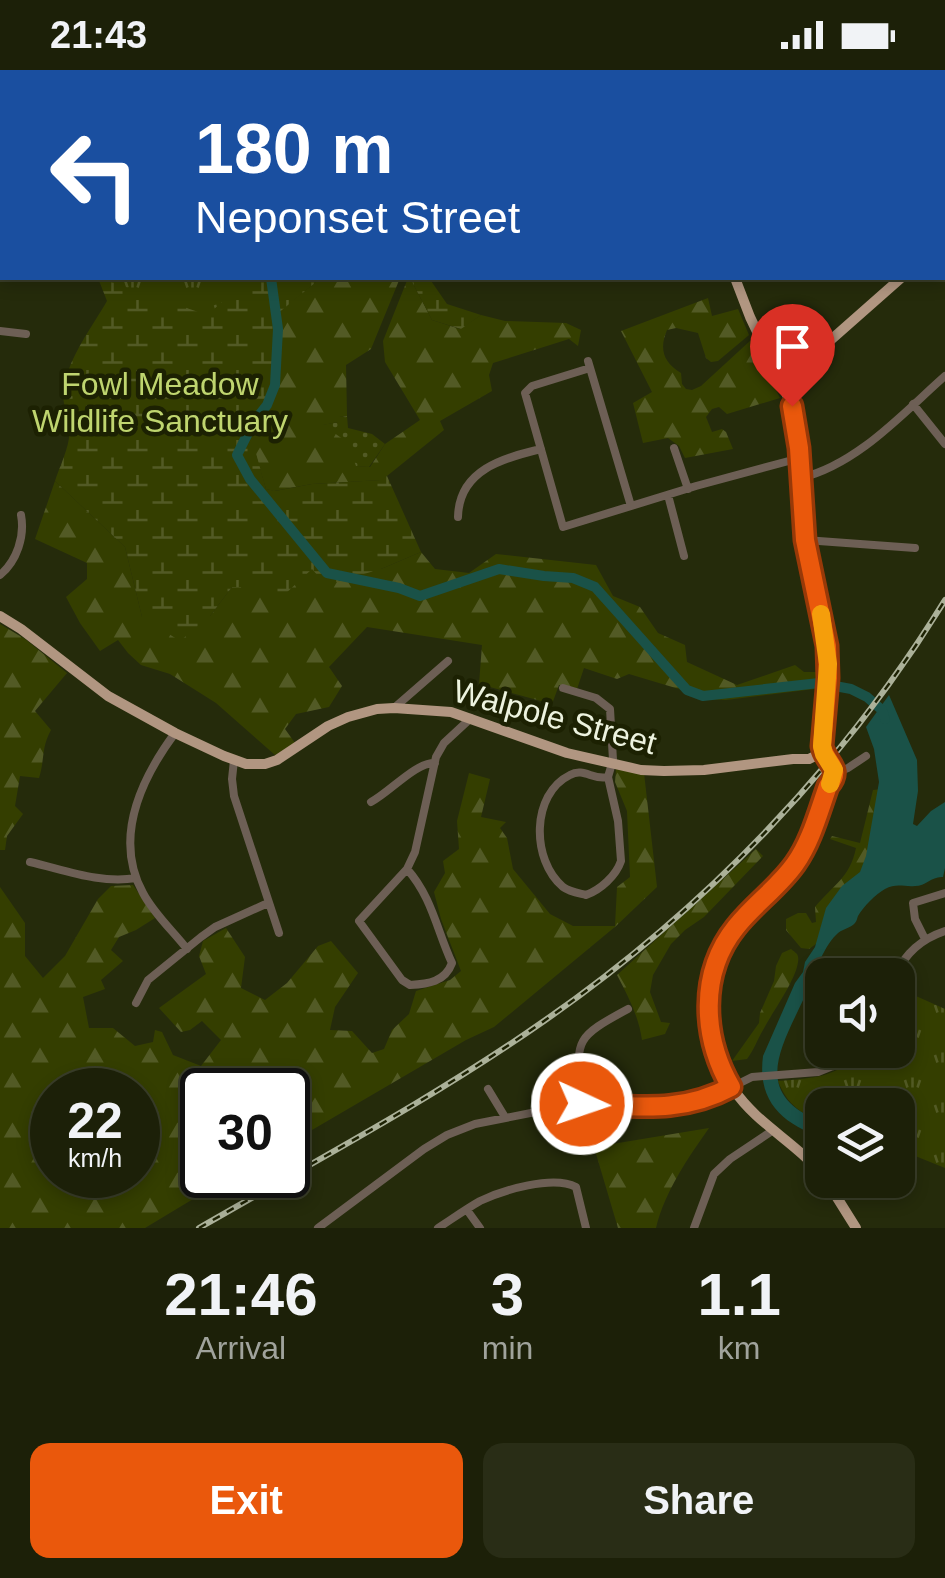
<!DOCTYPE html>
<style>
body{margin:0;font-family:Helvetica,sans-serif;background:#292d16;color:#f1f3f6;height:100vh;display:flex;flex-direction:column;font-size:38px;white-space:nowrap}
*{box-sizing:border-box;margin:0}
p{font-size:32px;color:#a0a39c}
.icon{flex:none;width:55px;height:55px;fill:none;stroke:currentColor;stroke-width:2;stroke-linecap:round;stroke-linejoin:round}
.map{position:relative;height:1158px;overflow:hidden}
.details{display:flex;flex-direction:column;background:#1c2008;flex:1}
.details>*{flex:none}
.top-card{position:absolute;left:0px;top:0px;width:945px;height:210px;box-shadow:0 5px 15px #0003,0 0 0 2px #3a3e29;background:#1a4fa0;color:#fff;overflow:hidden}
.controls{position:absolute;left:805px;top:888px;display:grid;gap:20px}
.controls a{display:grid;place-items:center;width:110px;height:110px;border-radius:20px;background:#1c2008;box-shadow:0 5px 15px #0003,0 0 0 2px #3a3e29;font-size:50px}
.speed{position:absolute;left:30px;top:998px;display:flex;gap:20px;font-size:50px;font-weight:700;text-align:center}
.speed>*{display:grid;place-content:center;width:130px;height:130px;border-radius:50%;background:#1c2008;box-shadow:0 5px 15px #0003,0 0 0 2px #3a3e29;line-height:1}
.speed small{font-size:25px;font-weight:400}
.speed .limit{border:5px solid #111;border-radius:15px;background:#fff;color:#111}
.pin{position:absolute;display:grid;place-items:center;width:85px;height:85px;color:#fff;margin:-102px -42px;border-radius:50% 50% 50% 0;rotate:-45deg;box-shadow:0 0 10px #0007}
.pin .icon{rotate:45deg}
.me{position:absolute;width:110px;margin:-55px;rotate:93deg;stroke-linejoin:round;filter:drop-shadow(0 0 8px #0008)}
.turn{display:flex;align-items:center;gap:35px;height:210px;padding:0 30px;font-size:45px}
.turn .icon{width:130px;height:130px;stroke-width:2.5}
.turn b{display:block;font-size:70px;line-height:85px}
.eta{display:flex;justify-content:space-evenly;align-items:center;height:170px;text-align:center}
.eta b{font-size:60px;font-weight:700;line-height:70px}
.button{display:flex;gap:20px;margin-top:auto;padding:20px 30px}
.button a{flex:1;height:115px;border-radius:20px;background:#ea580c;color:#fff;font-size:40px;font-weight:700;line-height:115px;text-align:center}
.button a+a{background:#292d16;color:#f1f3f6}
.status{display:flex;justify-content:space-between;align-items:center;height:70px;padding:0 50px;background:#1c2008;direction:ltr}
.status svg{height:28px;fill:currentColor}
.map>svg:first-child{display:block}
.grass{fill:url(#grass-dots)}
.forest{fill:url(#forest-firs);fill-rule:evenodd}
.wetland{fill:url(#wetland-marsh)}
.park{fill:url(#park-tufts)}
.water{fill:#1a5248}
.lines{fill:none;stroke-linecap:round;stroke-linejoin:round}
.river{stroke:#1a5248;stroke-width:10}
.minor{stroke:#6d5f55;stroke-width:8}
.major{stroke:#b19681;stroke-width:10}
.rail-casing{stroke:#abb199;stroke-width:6}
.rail{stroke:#1c2102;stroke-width:2.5;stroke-dasharray:8;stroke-linecap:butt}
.route-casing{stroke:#983908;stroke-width:25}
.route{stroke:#ea580c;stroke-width:18}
.slow{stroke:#f59e0b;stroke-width:18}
.labels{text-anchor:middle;stroke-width:9;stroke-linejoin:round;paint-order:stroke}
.park-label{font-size:32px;fill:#bfd56f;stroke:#1c2102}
.street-label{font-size:32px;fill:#edf3df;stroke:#1c2102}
</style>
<div class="status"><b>21:43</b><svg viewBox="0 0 49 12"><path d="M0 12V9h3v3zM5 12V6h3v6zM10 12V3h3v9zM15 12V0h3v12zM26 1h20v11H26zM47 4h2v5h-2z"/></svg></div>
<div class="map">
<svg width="945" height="1158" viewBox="0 0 945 1158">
<defs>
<pattern id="grass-dots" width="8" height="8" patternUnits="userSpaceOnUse" patternTransform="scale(2.5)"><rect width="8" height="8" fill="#343e00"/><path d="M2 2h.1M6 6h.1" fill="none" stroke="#525a25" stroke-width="1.8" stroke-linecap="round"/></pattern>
<pattern id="forest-firs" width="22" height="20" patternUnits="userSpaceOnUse" patternTransform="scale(2.5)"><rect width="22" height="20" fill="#343e00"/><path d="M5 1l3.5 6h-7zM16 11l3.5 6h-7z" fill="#525a25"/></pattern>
<pattern id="wetland-marsh" width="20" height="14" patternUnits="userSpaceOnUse" patternTransform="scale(2.5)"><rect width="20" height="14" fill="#343e00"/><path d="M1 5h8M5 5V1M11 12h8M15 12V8" fill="none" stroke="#525a25"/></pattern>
<pattern id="park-tufts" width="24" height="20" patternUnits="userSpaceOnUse" patternTransform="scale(2.5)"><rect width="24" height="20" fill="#343e00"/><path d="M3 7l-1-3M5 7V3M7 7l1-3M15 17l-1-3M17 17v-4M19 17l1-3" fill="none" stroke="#525a25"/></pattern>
</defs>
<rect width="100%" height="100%" fill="#252b0b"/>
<path class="grass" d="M347,346L348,358L372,364L385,374L369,397L355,396L322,355L338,352V347Z"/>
<path class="forest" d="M321,208H400L371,279L346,295L347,346L339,347L338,352L323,355L347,372L356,396L370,397L385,374L420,350L385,292L383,271L408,208H410L432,250L460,259L481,245L505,251L566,253L581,260L578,276L569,269L493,293L489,305L492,321L440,351L444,360L382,410L312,414L274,421L266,419L249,362L272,333L276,319L275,296L280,283L281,266L277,243Z
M708,228L712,246L738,239L749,265L718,291L711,292L706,288L698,263L676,258L667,260C659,279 663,292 681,303L682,314L686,319L692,320L701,316L751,270L780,328L727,344L719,337L712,339L706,347L712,362L722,359L726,362L733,379L685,388L679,376L668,368L643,373L633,333L652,322L621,261Z
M55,411L125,477L142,547L210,546L232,517H244L313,498L381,499L421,482L435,499L469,503L496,484L596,495L613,526L640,537L658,563L685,575L687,592L737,615L795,595L804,602H823L822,618L726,630L702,629L679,619L629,604L617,609L584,598L577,619L559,615L552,634L479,614L482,575L367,557L329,597L342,616L329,637L296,644L285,659L295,673L275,685L216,633L170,604L141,595L128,583L118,570L100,581L80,553L66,527L87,509V493L35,469Z
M0,554L25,569L67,603L35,641L51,660C41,678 45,689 39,708L20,706L15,736L23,744L7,766L5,780H0Z
M616,699L644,703L657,817L616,856L494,957L466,970L288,1074V1020H202V1105H233L145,1158H0V817L25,853V886L43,908L65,886L98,829L111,816L133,815L155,848L136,860L119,867L111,880L123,891L101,910L105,919L83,927L89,958H113L135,976L153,972L155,960L162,962L173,985L201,996L221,970L202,951L190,960L181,962L159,938L206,904L199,886L203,871L226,858L245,887L241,918L265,930L287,913L318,876L331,871L358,903L335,937L330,960L352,961L372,983L384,979L392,960L409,944L416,921L450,910L461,901L441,849L434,822L445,803L443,791L459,779L457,751L469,703L490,709L481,747L506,752L500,758L507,768L513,799L550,844L573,856H615L617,817L630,807L627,741L615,712ZM52,1020H138V1105H52Z
M882,719L873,788L820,871L809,879L801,878L786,860V849L798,843H806L812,853L816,852L815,837C833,815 850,808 856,778L830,769L832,766L860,773L873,720Z
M756,779L763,786L704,847L685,860L671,874L653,905L650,922L661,952L670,953L665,964L642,970C639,947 628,926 617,905Z
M791,879C797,884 799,884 798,892C796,910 772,943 763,960C757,970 754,980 747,989L732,991L759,953L760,943L774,911L776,896L782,883Z
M709,1058C688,1088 665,1121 656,1158H618L594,1077Z"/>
<path class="wetland" d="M98,208L234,210L236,208H321L277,244L281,266L280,283L275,296L276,319L272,333L250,362L266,419L275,421L312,414L381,410L387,406L421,482L381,499L326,515L312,499L284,525L244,517H232L210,546L180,571L142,547L125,477L55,411C60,395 72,373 69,356C68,341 61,335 64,317C69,287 92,257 107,231Z
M410,208H429L447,234L481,245L461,259L432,250Z"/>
<path class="park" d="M0,0H283L282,2H2V206H0Z
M100,208H236L228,227L207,245Z
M898,918L945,939V1098L898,1079V1035H822V1052C800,1043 787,1034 778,1011C815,1008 836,1008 864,980H898Z"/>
<path class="water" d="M889,625L917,690L918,721L913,754L917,756L931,741L945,732V798L943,807C932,806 926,816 915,816C904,817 896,813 885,819C876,824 863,837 858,846C857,848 857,851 855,853C851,858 841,859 836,865C823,877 812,910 805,926C781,978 750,1024 822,1052V1067C783,1054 757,1032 763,986L795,913L803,902L805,892L815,877L826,838L842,816L860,802L866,786L879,712L874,679L866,657Z"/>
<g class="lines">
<path class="river" d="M315,2L317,0
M271,208L278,259L275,315L267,335L253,353L237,385L250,409L327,503L399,518L420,526L499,499L544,506L573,508L595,517L687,620L703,626L819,613L851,619L867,627L882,640L885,649"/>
<path class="minor" d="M846,0L848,2
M809,2L812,0
M0,261L26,264
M770,287L786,295H803
M588,291L631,436
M590,298L532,316L525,323L563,457L696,416L800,388
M913,334L945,374
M674,378L688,419
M801,408C858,394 903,343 945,306
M668,425L684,486
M458,447C459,400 503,388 541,379
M805,470L915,478
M0,505C17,491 25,466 21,445
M563,618L596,628L610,639L613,690L608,707L618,751L621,791C616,806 600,820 586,825C578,823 570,822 563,817C531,790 531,724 570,705C584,697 593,711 608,707
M394,638L448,591
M175,663C141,709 113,768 143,823C154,844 173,861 187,879
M234,690L232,709L234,726L279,863
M835,703L848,698L866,686
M371,732C390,722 416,692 435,693
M30,792C65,800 100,814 136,808
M407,799C432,827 437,861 452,893C445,912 428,914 410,915L402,910L359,851L407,799L415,782L436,687L444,673L471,648
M925,869L915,849L913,833L945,823
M857,905L864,899L880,905
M895,905C906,883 921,869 945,861
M136,933L148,910L201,867L215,857L268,833
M827,980L834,996
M488,1019L505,1047
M582,1034C577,971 570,970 628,939
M467,1140L480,1158
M318,1158L424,1079L447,1065L475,1054L571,1035L656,1038L677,1036L716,1025L752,1007L818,1002L840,993L857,980
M438,1158C452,1149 466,1139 480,1131C503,1120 553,1105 576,1117L586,1158
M694,1158L714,1104L730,1089L772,1061"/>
<path class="major" d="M673,0L674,2
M942,177L945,176
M735,208L750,247L789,329L796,356L805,470L823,552L828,593L822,677L835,703C833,708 830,711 828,716C814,740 812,770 795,794C779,817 755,834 737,855C699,902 700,972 734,1020C758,1055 797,1073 822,1105
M782,313L901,208
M0,546L21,559L108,626L175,663L224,686L246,694H265L277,690L328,656L348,647L377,639L394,638L451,642L567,683L641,700L664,701L704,700L793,689H809L823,682
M826,1110L856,1158"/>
<g class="rail-casing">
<path id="rail" d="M199,1158C315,1091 434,1028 544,951C704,840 843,696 945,530"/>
</g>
<use href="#rail" class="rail"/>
</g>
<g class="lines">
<g class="route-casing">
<path id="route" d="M582,1034C637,1036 681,1044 731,1017C702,967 699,903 736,857C754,834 778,818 795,794C811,772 819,741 828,716C844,698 825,693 822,676L828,608L827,576L805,470L799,378L792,336"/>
</g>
<use href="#route" class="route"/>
<path class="slow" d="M821,544L828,594L822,676L824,684L834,700L830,714"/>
</g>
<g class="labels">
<g class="park-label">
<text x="160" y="325">Fowl Meadow<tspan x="160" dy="37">Wildlife Sanctuary</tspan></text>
</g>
<g class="street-label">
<text transform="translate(555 647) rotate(15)" y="11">Walpole Street</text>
</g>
</g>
</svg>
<div class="controls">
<a><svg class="icon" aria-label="sound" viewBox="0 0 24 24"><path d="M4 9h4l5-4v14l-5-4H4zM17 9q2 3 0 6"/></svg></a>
<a><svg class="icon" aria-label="layers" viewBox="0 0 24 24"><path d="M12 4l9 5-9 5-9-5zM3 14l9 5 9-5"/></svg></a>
</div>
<div class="speed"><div>22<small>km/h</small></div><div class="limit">30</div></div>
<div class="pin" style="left:792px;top:336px;background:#d93025"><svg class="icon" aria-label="arrive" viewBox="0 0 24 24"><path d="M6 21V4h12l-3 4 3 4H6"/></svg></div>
<svg class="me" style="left:582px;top:1034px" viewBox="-20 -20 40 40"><circle r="17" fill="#ea580c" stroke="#fff" stroke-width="3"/><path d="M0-11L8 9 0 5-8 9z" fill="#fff"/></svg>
<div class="top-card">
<div class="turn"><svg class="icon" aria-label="left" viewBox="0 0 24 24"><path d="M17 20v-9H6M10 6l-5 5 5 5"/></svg><div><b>180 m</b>Neponset Street</div></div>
</div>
</div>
<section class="details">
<div class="eta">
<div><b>21:46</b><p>Arrival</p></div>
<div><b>3</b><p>min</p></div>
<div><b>1.1</b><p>km</p></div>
</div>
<div class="button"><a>Exit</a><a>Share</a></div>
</section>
